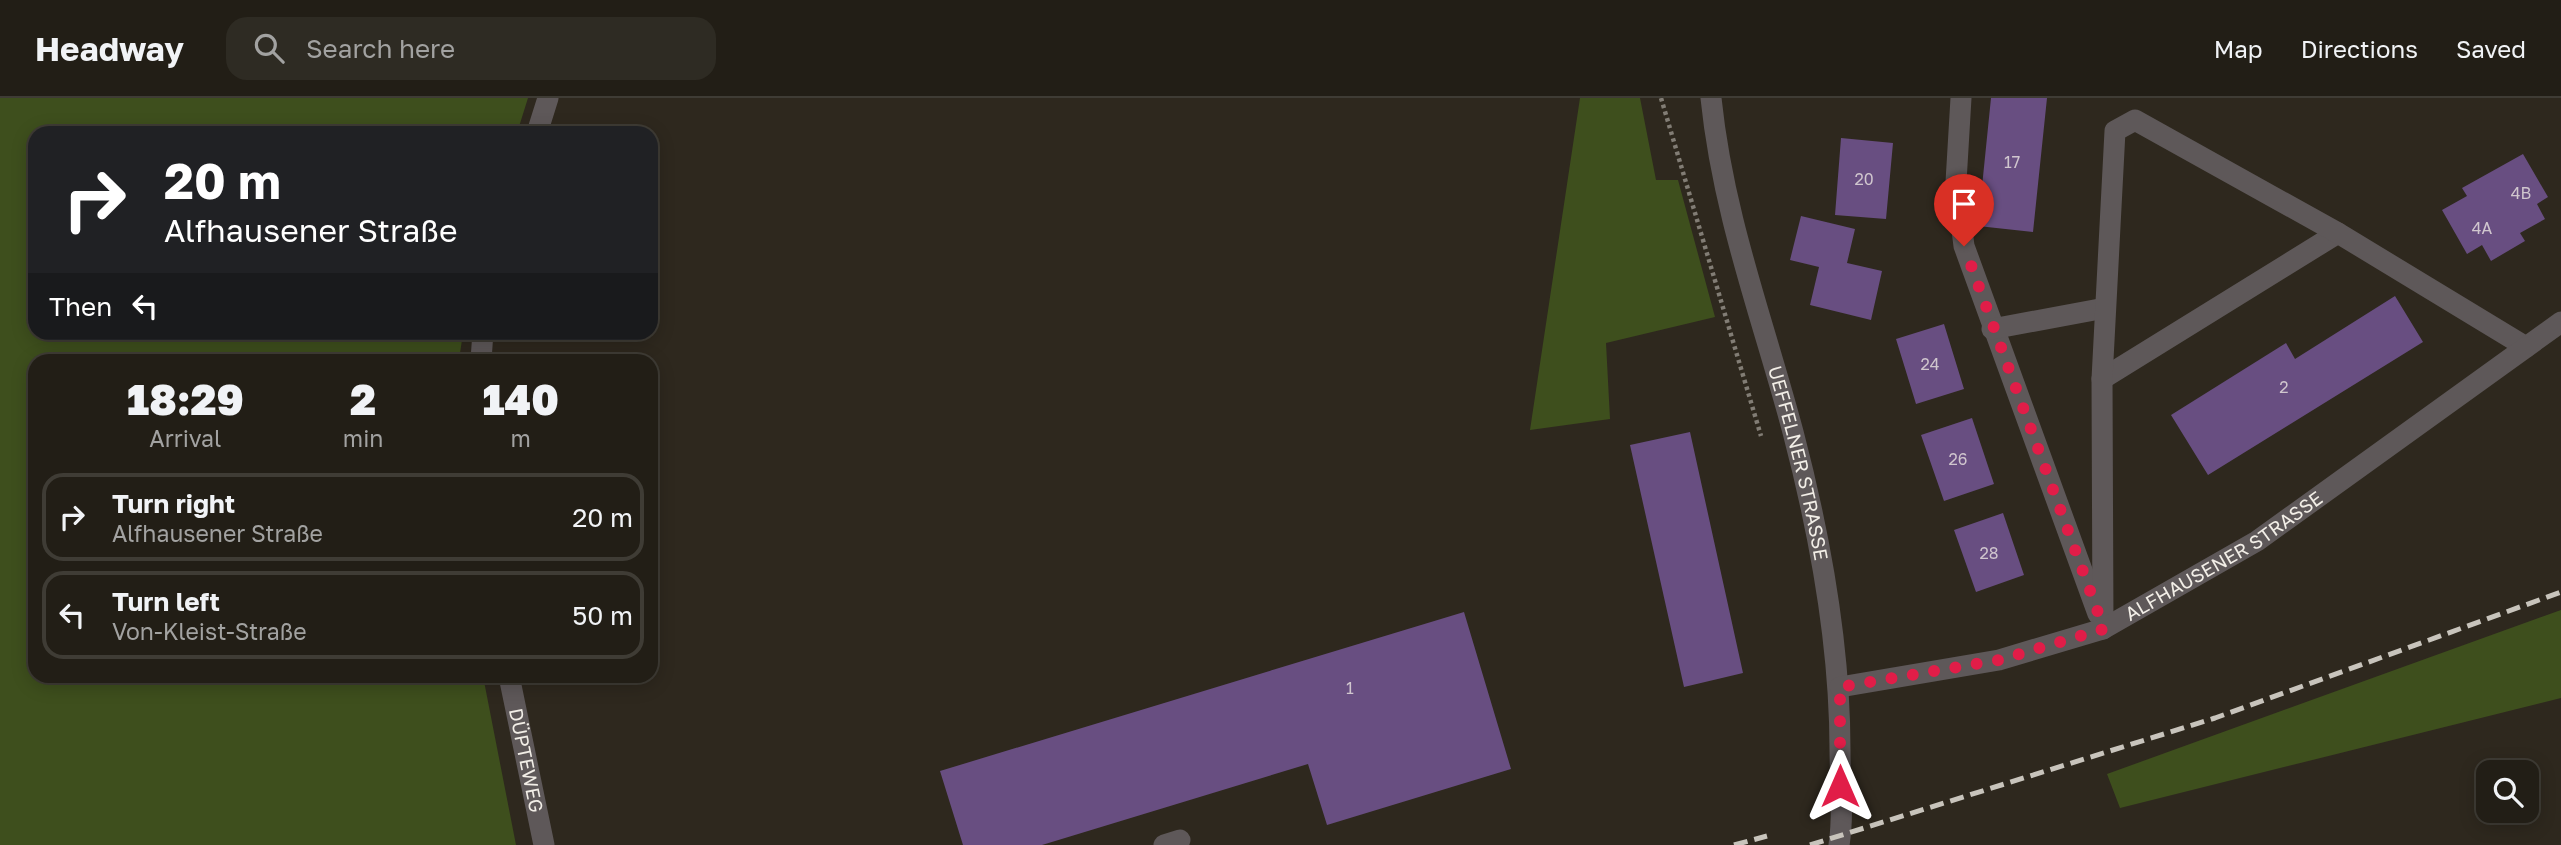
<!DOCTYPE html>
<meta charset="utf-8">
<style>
body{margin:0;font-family:"Golos Text",sans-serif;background:#2e2b23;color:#f1f3f6;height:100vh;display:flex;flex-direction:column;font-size:26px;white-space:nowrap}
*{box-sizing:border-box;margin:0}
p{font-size:23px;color:#a2a2a1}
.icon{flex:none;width:38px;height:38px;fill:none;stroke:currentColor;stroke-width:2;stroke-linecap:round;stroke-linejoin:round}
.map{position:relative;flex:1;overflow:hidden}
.details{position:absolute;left:28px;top:256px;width:630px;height:329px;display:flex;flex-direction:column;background:#221e16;border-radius:21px;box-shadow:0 4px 18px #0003,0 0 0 2px #3f3c35}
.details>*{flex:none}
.hud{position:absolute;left:28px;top:28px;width:630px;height:214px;border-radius:21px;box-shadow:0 4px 18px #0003,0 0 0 2px #3f3c35;background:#202124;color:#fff;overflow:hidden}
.fabs{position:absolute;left:2476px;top:662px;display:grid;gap:14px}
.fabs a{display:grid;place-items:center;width:63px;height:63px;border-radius:14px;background:#221e16;box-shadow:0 4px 18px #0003,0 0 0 2px #3f3c35;font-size:35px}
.pin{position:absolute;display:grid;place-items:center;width:60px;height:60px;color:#fff;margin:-72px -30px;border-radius:50% 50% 50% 0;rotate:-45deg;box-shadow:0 0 7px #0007}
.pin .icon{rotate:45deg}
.me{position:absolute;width:77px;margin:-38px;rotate:0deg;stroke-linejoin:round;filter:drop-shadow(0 0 5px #0008)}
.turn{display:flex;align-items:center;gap:24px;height:147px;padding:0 21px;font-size:32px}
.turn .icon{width:91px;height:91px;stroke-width:2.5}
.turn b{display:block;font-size:49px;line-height:60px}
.then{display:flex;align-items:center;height:66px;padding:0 21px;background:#0003;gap:14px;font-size:26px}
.eta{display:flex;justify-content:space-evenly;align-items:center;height:119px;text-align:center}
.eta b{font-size:42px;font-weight:800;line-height:49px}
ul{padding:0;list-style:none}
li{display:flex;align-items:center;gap:21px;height:88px;margin:0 14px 10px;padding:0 7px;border:4px solid #3f3c35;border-radius:21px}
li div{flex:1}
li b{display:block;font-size:26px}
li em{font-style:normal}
header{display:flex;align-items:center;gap:42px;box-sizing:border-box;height:98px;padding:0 35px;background:#221e16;border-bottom:2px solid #3f3c35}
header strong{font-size:33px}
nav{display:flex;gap:38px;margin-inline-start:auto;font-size:24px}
.search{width:490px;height:63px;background:#2e2b23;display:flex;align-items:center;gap:18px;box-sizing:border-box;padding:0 24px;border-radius:21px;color:#a2a2a1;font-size:26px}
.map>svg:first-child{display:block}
.green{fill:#3e4f1d}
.building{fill:#684e81}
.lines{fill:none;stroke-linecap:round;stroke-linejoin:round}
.path{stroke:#827d75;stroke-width:4.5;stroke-dasharray:3.5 3.5;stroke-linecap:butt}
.minor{stroke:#5e5859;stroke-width:21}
.rail{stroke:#c8c4bc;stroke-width:5;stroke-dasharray:14 7;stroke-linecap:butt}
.route{stroke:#e11d48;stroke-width:12;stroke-dasharray:0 21.6}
.labels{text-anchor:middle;stroke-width:5;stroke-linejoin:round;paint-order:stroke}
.number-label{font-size:16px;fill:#d0c6ce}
.street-label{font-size:19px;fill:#f2eee7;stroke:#14110d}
</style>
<header>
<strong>Headway</strong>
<div class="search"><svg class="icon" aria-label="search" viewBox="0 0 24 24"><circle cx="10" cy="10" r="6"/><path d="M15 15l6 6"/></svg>Search here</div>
<nav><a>Map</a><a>Directions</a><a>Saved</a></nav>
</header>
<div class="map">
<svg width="2561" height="747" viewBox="0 0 2561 747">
<rect width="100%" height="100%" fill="#2e281e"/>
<path class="green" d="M0,0H528L517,35H35V234L463,235L459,262H35V578H483L516,747H0Z
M1580,0H1640L1656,82H1678L1715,219L1606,245L1610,321L1530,332Z
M2561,512V600L2120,710L2107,676Z"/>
<path class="building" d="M1991,0H2047L2033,134L1978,128Z
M1841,40L1893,45L1886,121L1835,117Z
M2523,56L2548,99L2537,106L2545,121L2520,135L2525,143L2491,163L2482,147L2467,156L2442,112L2467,98L2462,90Z
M1801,118L1855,131L1847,165L1882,173L1871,222L1810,207L1819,169L1790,162Z
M2395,198L2423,244L2208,377L2171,317L2286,245L2295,261Z
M1944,226L1964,291L1916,306L1896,241Z
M1972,320L1994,386L1944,403L1921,337Z
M1690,334L1743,575L1684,589L1630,347Z
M2003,415L2024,477L1976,494L1954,432Z
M1464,514L1511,671L1327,727L1308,666L1042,747H963L940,673Z"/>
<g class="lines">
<path class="path" d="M1661,0L1761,338"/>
<g class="minor">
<path id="s1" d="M1711,0C1723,118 1763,221 1793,334C1820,437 1840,544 1840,652C1840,683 1844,716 1839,747"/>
<path d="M1961,0L1956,84L1964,148L2098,516"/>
<path d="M537,35L548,0"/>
<path d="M1992,231L2105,210"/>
<path d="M481,262L483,234"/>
<path d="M2102,281L2338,135"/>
<path d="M2103,531L2102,281L2115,33L2135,22L2338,135L2526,249"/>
<path id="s2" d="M509,578L544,747"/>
<path id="s3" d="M1840,589L1999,562L2103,531L2257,443L2561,224"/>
<path d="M1164,747L1180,742"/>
</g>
<path class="rail" d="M1734,747L1767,738
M1810,747L2215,620L2561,494"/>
</g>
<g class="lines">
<path class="route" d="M1840,688V589L1999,562L2104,531L1964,148"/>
</g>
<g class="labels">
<g class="number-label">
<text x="2012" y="70">17</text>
<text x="1864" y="87">20</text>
<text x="2521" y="101">4B</text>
<text x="2482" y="136">4A</text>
<text x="1930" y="272">24</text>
<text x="2284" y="295">2</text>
<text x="1958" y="367">26</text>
<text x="1989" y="461">28</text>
<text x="1350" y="596">1</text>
</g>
<g class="street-label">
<text dy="7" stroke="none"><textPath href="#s1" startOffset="376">UEFFELNER STRASSE</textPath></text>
<text dy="7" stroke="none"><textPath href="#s3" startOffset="411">ALFHAUSENER STRASSE</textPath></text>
<text dy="7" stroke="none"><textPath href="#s2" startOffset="86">DÜPTEWEG</textPath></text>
</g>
</g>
</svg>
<div class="fabs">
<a><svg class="icon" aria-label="search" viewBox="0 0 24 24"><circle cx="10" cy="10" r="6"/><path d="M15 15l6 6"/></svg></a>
</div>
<div class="pin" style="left:1964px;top:148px;background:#d93025"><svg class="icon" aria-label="arrive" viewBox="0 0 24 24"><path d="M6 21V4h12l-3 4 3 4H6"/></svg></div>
<svg class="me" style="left:1840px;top:688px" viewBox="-20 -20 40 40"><path d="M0-17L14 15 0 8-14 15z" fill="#e11d48" stroke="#fff" stroke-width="4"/></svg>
<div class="hud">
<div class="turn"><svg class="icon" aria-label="right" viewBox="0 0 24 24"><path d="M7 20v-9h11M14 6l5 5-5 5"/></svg><div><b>20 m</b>Alfhausener Straße</div></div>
<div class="then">Then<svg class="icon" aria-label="left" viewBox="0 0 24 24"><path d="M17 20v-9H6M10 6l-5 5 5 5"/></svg></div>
</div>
<section class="details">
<div class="eta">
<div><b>18:29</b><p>Arrival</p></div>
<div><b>2</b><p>min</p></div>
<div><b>140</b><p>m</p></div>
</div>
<ul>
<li><svg class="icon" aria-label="right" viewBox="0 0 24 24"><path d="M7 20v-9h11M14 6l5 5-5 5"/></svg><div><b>Turn right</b><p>Alfhausener Straße</p></div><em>20 m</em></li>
<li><svg class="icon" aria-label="left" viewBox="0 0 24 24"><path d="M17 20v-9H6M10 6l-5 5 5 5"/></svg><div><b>Turn left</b><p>Von-Kleist-Straße</p></div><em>50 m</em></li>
</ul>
</section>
</div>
